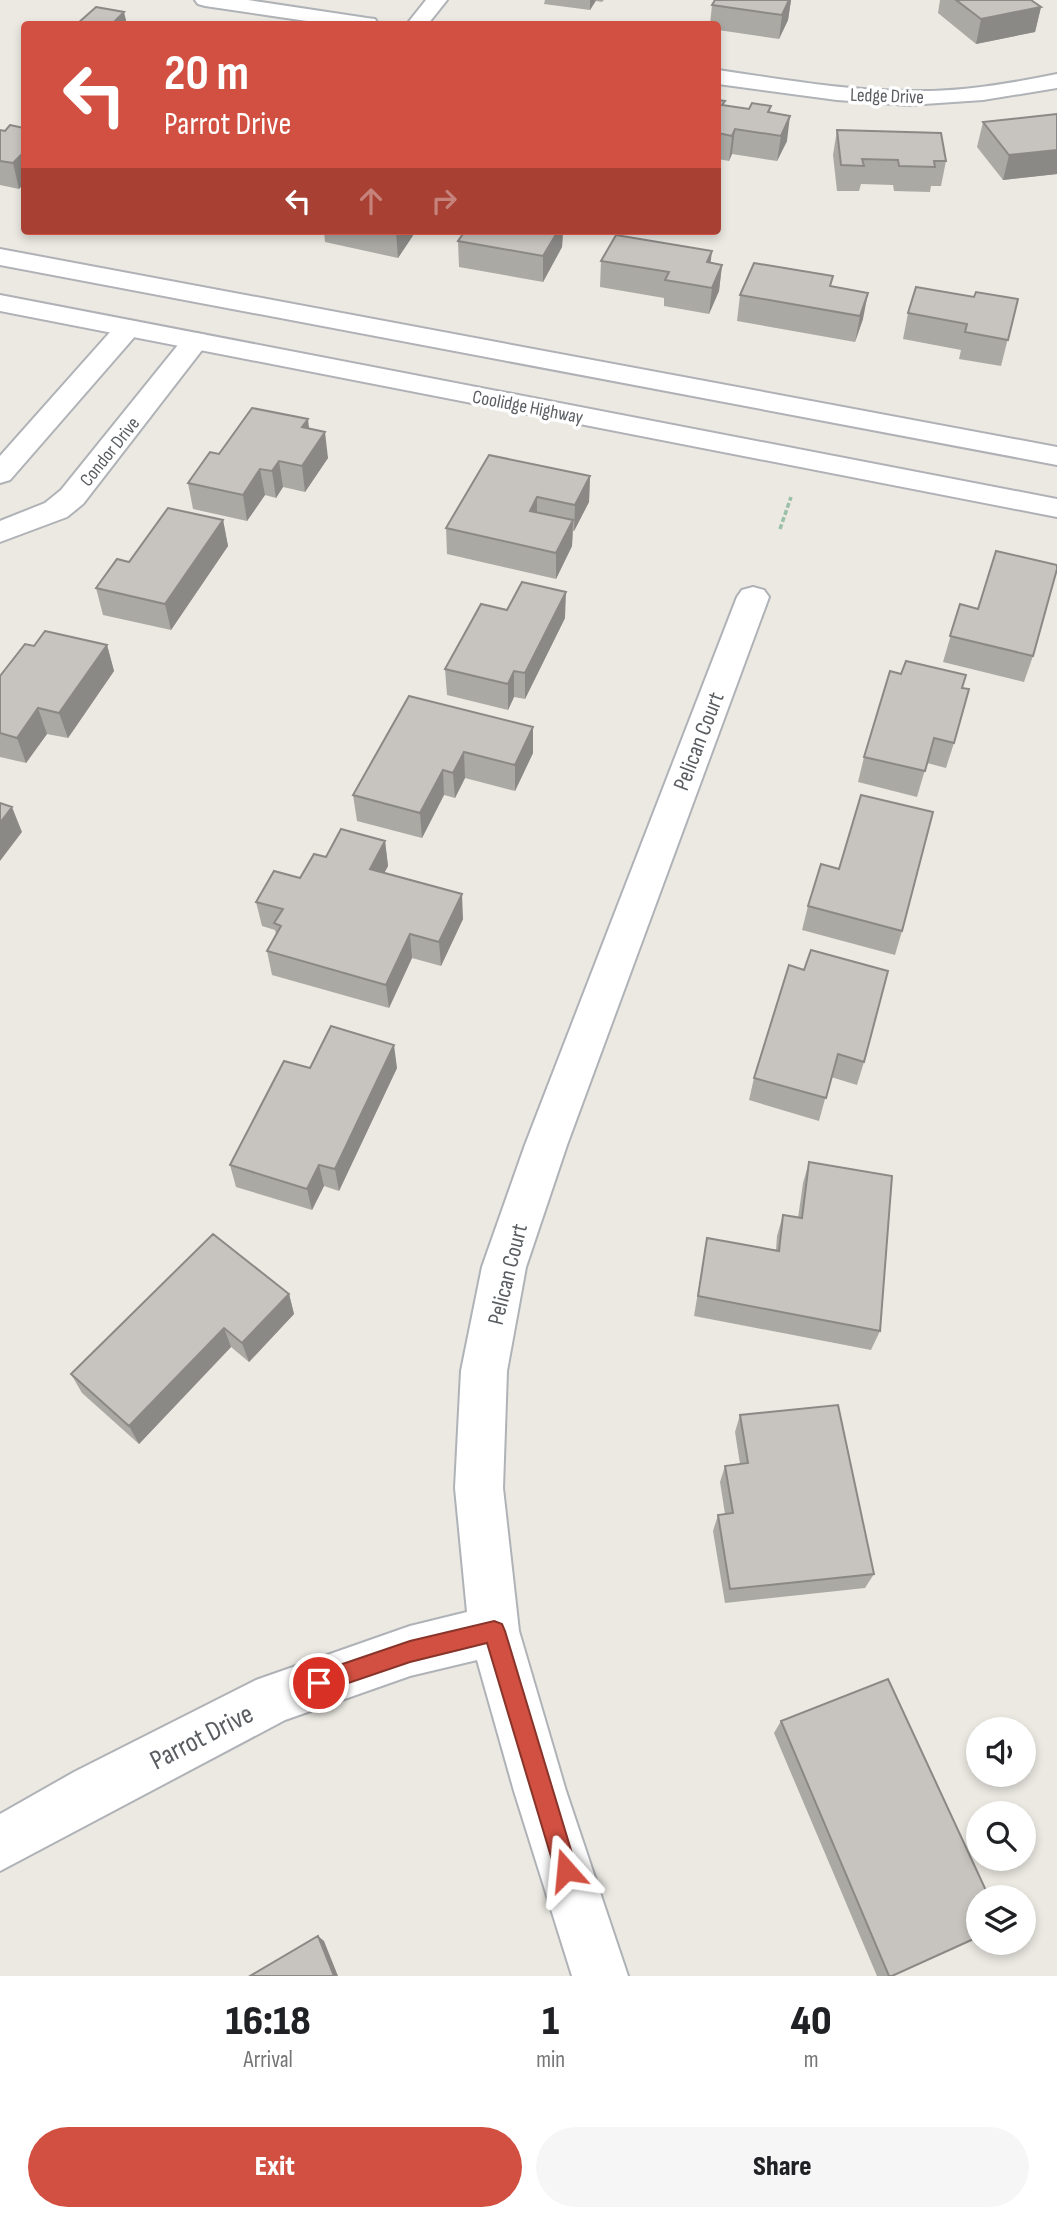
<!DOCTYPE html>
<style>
body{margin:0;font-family:"Sofia Sans Condensed",sans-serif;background:#f6f6f6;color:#202124;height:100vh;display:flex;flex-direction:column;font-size:26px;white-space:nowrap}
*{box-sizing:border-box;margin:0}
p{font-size:23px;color:#757577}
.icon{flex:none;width:38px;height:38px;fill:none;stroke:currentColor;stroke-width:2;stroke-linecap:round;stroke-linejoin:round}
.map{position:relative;height:1976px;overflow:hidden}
.drawer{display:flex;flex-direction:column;background:#fff;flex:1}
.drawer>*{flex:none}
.banner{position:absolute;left:21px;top:21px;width:700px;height:214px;border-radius:7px;box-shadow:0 4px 10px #0003;background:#d25041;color:#fff;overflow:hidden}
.fabs{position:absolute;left:966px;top:1717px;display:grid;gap:14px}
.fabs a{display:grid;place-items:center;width:70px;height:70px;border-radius:50%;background:#fff;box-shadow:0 4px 10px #0003;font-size:35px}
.pin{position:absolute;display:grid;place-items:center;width:60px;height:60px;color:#fff;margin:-30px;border:4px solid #fff;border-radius:50%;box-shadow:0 2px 7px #0007}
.me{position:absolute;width:77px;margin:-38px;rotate:342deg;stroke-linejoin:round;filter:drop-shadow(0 0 5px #0008)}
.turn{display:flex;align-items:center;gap:24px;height:147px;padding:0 28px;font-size:32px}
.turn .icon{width:91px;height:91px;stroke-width:2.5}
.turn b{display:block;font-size:49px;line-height:60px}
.lanes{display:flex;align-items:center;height:66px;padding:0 28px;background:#0003;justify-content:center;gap:35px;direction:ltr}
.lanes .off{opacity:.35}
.eta{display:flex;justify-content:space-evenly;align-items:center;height:119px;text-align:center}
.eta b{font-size:42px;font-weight:800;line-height:49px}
.cta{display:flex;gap:14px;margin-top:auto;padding:14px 28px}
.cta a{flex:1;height:80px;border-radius:42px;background:#d25041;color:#fff;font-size:28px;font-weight:800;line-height:80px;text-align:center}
.cta a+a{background:#f6f6f6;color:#202124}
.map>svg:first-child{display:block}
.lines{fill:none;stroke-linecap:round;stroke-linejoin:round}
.minor-casing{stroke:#afb2b6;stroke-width:4}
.secondary-casing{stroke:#afb1b6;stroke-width:4}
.path{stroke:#9bc0a7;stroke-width:3.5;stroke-dasharray:5 2.5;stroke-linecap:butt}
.minor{fill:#fff;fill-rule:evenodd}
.secondary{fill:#fff;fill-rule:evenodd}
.wall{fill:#aba9a4}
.shaded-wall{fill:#8b8986}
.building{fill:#c7c4bf;stroke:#8b8986;stroke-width:2}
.route{fill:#d25041;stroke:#88342a;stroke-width:2}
.labels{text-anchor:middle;stroke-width:7;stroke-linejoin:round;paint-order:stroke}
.far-street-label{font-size:19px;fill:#5a5d61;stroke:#fff}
.street-label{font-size:23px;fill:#5a5d61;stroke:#fff}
.near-street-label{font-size:28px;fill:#5a5d61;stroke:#fff}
</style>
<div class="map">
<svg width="1057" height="1976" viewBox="0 0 1057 1976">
<rect width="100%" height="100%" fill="#ebe9e2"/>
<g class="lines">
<g class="minor-casing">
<path id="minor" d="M195,0H248L367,18L375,19L378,24H327L205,6L198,4Z
M426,0H447L428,24H407Z
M718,70C781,79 845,91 909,91C959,92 1008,84 1057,74V88L983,100L909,105L837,100L718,84Z
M128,320L137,322L141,328L137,334L10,480L0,483V456L119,322Z
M196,333L206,335L209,341L83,504L67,517L0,542V521L45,503L61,490L186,335Z
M753,587L764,590L769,597L567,1145L526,1267L507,1371L503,1488L519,1631L566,1791L628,1976H572L514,1791L477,1660L410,1676L285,1720L0,1871V1814L74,1772L256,1680L410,1626L467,1612L455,1488L461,1371L482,1267L525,1145L737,597L742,590Z"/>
</g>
<g class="secondary-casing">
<path id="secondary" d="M0,249L1057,447V465L0,265Z
M0,295L1057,499V517L0,311Z"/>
</g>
<path class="path" d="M780,529L791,497"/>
<use href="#minor" class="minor"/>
<use href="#secondary" class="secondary"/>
</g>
<path class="wall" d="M545,0H604L602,2L596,1L590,10L544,4Z
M715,0H791L788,20L779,39L718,30V24H710L712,5Z
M940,0H1031L1041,7L1035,32L976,44L938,13Z
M718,100L724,106L770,113L787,141L777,161L732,154L729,161L718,159Z
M1057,114V174L1003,180L977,147L983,122Z
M24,128V183L19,189L0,185V130L5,131Z
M837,130L946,161L941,186H931L930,192L894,191L893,185L861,184L859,191H837L833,155Z
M252,231H278L275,235Z
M324,231H416L398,258L325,242Z
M465,231H563L562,247L543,282L459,267L458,241Z
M601,261L710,263L722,265L719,291L709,314L664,306V298L600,287Z
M831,286L863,319L855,342L737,321L740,295Z
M974,297L1018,299L1001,366L959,359L961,350L903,339L908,313Z
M309,429L328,458L305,492L283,487L276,498L265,495L247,521L193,509L188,483L219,454Z
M590,476L589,502L574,531H573L572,546L556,579L447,554L446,528Z
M223,520L228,546L171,630L103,615L96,588L129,562Z
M960,604L1033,656L1024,682L943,662Z
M507,610L565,618L525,699L514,697L508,710L447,695L445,669Z
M107,645L114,671L68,738L47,734L26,763L0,757V676L34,646Z
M962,688L954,743L946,768L927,763L917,797L858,782L864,757Z
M409,696L533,727V753L515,791L465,778L455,798L444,795L422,838L357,821L353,795Z
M385,841L388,866L384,873L463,919L441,966L412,958L389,1008L272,975L267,951L276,934L275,930L262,926L256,902L300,878L326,857Z
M808,906L902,931L895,955L802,930Z
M789,965L864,1062L857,1085L831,1077L819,1121L749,1100L754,1078Z
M310,1068H397L339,1191L324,1186L312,1210L236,1187L230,1165Z
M809,1162L880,1331L871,1350L694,1316L707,1238L776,1250L777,1236L783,1215L798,1218L803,1183Z
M289,1294L294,1314L249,1362L231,1347L139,1444L82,1393L71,1374Z
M740,1415L874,1574L865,1588L725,1603L713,1531L718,1515L725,1514L720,1482L725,1466L740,1464L735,1432Z
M781,1721L892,1976H877L774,1733Z"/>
<path class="shaded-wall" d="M590,0H596L590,10Z
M789,0H791L788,20L779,39L782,15Z
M1041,7L1035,32L976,44L981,19Z
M124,12L127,24L114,22Z
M790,116L787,141L777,161L781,136Z
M735,129L732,154L729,161L732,136Z
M1057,150V174L1003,180L1009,155Z
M24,152V183L19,189L13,163Z
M397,231H416L398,258L396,232Z
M558,231H563L562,247L543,282V256Z
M712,251L709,276L704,288L707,262Z
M722,265L719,291L709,314L712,288Z
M868,293L863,319L855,342L860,316Z
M308,419L311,445L302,427Z
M325,432L328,458L305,492L302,466Z
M279,461L283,487L276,498L272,471Z
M260,469L265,495L247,521L243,495Z
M590,476L589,502L574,531L575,505Z
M537,497V523L530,511Z
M223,520L228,546L171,630L165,604Z
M573,520L572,546L556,579V553Z
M566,592L565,618L525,699V673Z
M107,645L114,671L68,738L59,713Z
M514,671V697L508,710V684Z
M38,708L47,734L26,763L17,738Z
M533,727V753L515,791V765Z
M464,752L465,778L455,798L453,773Z
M443,770L444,795L422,838L420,813Z
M12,807L22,832L0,861V823Z
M385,841L388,866L373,894L370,869Z
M462,894L463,919L441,966L439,942Z
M410,934L412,958L389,1008L386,985Z
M394,1045L397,1068L339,1191L335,1169Z
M319,1165L324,1186L312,1210L307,1189Z
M289,1294L294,1314L249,1362L242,1343Z
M224,1328L231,1347L139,1444L129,1426Z
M318,1936L324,1941L338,1976H334Z"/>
<path class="building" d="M715,0H789L782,15L712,5Z
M956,0H1031L1041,7L981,19Z
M96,7L124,12L114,22L133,24H77Z
M718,100L725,101L722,105L749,109L752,103L771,106L768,112L790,116L781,136L735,129L732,136L718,133Z
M1057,114V150L1009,155L983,122Z
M10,125L24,128V152L13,163L0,161V130L5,131Z
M837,130L941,133L946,161H934L935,167L899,166L898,160L862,159L864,166L841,165Z
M465,231H558L543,256L458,241Z
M616,235L712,251L707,262L722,265L712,288L665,280L669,272L601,261Z
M754,263L833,276L830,286L868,293L860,316L740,295Z
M916,287L974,297L976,292L1018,299L1008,340L965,332L967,324L908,313Z
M252,408L308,419L302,427L325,432L302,466L279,461L272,471L260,469L243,495L188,483L210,452L219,454Z
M489,455L590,476L575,505L537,497L530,511L573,520L556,553L446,528Z
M168,508L223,520L165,604L96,588L117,559L129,562Z
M996,551L1057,565V569L1033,656L950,636L960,604L978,609Z
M522,582L566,592L525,673L514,671L508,684L445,669L481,604L507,610Z
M45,631L107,645L59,713L38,708L17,738L0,733V676L25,644L34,646Z
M906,661L966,675L962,688L969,689L954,743L934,738L925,771L864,757L890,671L901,674Z
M409,696L533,727L515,765L464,752L453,773L443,770L420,813L353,795Z
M861,795L933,812L902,931L808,906L821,864L839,869Z
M0,803L12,807L0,823Z
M341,829L385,841L370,869L462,894L439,942L410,934L386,985L267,951L281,926L274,923L283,909L256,902L274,871L300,878L314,854L326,857Z
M811,950L888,971L864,1062L838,1054L826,1098L754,1078L789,965L804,970Z
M331,1026L394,1045L335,1169L319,1165L307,1189L230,1165L284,1061L310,1068Z
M809,1162L892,1176L880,1331L698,1296L707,1238L779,1251L783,1215L802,1218Z
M213,1234L289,1294L242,1343L224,1328L129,1426L71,1374Z
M838,1405L874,1574L730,1589L718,1515L733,1513L725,1466L748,1463L740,1415Z
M888,1679L989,1897H978V1937L892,1976H889L781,1721Z
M318,1936L334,1976H250Z"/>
<path class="route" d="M494,1621L502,1624L505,1631L577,1870L574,1878L566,1882L558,1878L555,1870L487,1643L410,1662L319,1693L312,1690L309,1683L312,1675L319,1672L410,1641Z"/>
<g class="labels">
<g class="far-street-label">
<text transform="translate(887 95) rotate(2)" y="7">Ledge Drive</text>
<text transform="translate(528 406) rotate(11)" y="7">Coolidge Highway</text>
<text transform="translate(109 451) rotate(-51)" y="7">Condor Drive</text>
</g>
<g class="street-label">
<text transform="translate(698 741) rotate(-69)" y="8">Pelican Court</text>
<text transform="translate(507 1274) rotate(-76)" y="8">Pelican Court</text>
</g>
<g class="near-street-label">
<text transform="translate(201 1736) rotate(-27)" y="10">Parrot Drive</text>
</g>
</g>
</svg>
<div class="fabs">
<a><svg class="icon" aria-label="sound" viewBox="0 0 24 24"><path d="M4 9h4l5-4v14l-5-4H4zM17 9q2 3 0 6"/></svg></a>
<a><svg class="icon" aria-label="search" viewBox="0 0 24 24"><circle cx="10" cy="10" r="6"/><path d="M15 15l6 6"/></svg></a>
<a><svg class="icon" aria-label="layers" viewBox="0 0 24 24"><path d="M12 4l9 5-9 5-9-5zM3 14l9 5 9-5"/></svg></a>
</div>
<div class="pin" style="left:319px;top:1683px;background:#d93025"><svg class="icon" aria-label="arrive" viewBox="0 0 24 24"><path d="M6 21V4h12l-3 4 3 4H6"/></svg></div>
<svg class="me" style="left:566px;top:1870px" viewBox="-20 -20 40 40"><path d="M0-17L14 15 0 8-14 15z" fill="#d25041" stroke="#fff" stroke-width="4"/></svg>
<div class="banner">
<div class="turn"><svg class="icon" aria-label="left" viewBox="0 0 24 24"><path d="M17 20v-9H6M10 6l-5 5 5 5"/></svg><div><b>20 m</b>Parrot Drive</div></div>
<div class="lanes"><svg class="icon" aria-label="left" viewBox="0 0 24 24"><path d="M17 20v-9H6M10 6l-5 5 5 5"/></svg><svg class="icon off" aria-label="ahead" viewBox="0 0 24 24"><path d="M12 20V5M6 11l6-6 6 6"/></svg><svg class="icon off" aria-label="right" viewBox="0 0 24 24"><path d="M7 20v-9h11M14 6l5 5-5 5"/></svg></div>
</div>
</div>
<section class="drawer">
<div class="eta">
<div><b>16:18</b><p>Arrival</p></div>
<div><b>1</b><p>min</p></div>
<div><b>40</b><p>m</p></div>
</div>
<div class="cta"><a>Exit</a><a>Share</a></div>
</section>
